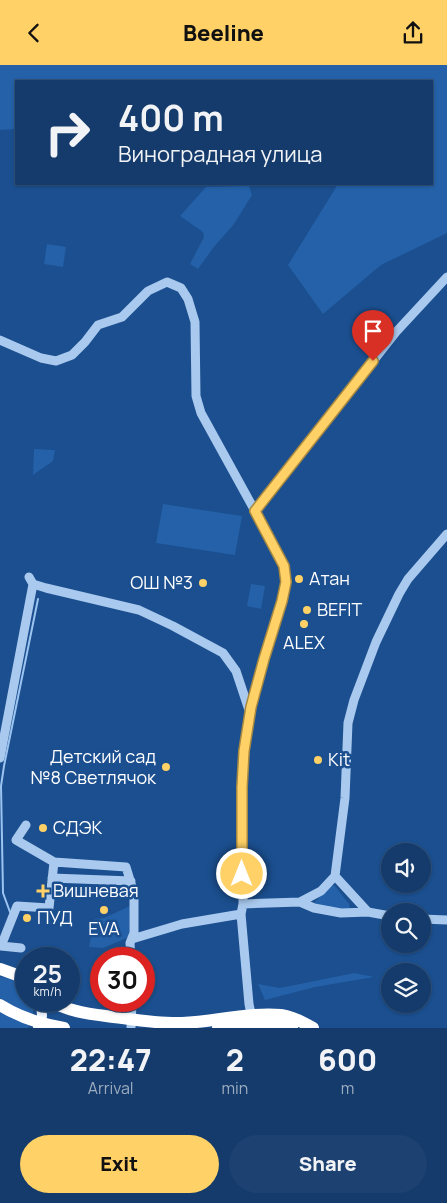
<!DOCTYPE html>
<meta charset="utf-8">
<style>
body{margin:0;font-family:Manrope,sans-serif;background:#1d4271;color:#f1f3f6;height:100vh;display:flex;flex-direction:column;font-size:19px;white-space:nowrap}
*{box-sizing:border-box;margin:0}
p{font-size:16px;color:#9dadc1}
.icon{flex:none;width:28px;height:28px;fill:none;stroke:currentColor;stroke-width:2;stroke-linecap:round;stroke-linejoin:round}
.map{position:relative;height:963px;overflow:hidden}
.panel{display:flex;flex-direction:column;background:#143b6b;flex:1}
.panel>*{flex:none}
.banner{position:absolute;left:15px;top:15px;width:418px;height:105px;border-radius:0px;box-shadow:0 1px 4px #0004,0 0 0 1px #33557e;background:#143b6b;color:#f1f3f6;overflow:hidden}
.fabs{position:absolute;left:381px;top:778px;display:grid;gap:10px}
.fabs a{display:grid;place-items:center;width:50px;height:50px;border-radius:50%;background:#143b6b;box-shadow:0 1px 4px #0004,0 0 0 1px #33557e;font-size:25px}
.speed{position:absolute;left:15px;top:882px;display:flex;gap:10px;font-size:25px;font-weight:700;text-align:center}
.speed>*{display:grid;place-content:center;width:65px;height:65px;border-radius:50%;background:#143b6b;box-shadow:0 1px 4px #0004,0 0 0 1px #33557e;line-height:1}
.speed small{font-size:12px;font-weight:400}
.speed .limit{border:8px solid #d22;background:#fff;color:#111}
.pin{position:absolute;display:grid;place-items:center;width:42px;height:42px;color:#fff;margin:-51px -21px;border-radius:50% 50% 50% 0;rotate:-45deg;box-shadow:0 0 5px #0007}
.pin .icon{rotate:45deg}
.me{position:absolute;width:55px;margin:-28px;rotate:0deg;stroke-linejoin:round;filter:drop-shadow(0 0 4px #0008)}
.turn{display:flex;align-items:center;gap:18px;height:105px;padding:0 20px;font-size:22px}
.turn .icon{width:65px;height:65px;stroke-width:2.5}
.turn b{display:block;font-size:35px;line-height:42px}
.eta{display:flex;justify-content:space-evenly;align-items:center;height:85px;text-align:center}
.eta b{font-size:30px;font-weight:800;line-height:35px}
.primary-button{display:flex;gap:10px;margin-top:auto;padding:10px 20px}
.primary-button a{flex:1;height:58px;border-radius:30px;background:#ffd166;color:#111;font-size:20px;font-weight:800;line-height:58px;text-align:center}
.primary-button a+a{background:#1d4271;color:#f1f3f6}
header{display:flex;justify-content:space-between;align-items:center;height:65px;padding:0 20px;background:#ffd166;color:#111;font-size:22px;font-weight:800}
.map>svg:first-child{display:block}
.green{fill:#2461a8}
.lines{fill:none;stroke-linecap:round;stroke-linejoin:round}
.stream{stroke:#9cc4f0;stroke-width:2}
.minor{stroke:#a9c9ee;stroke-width:9}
.major{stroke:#f0f6ff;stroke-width:10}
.highway{stroke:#fff;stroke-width:12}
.route-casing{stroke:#a68842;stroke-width:12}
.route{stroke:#ffd166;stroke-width:9}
.poi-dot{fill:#ffd166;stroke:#1b4f8f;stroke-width:2}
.labels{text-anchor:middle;stroke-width:5;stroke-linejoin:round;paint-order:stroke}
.poi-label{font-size:18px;fill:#fff;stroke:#1b4f8f;text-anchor:start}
</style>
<header><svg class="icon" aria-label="back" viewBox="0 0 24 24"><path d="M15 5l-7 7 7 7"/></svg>Beeline<svg class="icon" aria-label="share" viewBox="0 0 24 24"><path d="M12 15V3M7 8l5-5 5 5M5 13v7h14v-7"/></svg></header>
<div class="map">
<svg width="447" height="963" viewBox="0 0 447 963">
<rect width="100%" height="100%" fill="#1b4f8f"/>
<path class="green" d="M0,0H447V168L381,200L323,249L288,200L338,119H431V16H16V64L0,65Z
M249,121L252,130L234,159L213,183L198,204L190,199L204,172L203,167L180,151L206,122Z
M47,179L66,182L63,202L44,199Z
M34,384L55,385L53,396L33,410Z
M163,439L242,451L235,490L156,478Z
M251,519L265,521L261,544L247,541Z
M331,820L335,821L349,839L350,844L331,845L314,838Z
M130,841L129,872L103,883L89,882L94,854L104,853Z
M354,908L374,912L315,922L265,935L258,919L280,923Z
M0,912L8,913L26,922V936H33V951L10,941L0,933Z
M0,945L30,960L28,963H0Z"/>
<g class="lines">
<path class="stream" d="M10,847L3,828L1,721L4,701L38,534"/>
<path class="minor" d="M0,275L41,293L56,296L72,290L85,277L98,260L122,252L148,226L167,217L181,223L188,234L195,257L196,331L201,348L255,446
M33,519L46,523L139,545L173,561L223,588L236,606L249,645
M0,693L33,519L29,512
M26,760L16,775L54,797L126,802L134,828V868L130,878L131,894
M52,813L131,816
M300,837L321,826L335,811
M243,839L300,837L314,843L341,848L368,847L390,851
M368,847L335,811L345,733L348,658L354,635L376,577L399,529L408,514L447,469
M422,854L447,855
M132,874L182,859L241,849
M21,883L1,881L17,841L49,843L54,797
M252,954L249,939L241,849L243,839L242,722L244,686L251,642L264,594L282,536L286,517L284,501L255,446L396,267L447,212
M131,963L132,936"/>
<path class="major" d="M38,963L42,951L41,936"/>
<path class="highway" d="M0,904L17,910L26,915
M51,936C67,946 88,949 106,951C131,954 157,959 182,958C214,957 249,947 281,950C293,952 303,957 313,963
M0,940C21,953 40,959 64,963
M218,963L276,959L292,963"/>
</g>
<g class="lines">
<g class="route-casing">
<path id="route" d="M242,809V722L244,686L251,642L264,594L282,536L286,517L284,501L255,446L373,296"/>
</g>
<use href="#route" class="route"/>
</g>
<g class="poi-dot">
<circle cx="299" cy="514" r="5"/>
<circle cx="203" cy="518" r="5"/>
<circle cx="307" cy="545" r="5"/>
<circle cx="304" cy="559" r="5"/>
<circle cx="318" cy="695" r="5"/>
<circle cx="166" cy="702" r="5"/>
<circle cx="43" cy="763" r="5"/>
<path d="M40.5 818.5h5v5h5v5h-5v5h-5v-5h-5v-5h5z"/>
<circle cx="104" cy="845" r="5"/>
<circle cx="27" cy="853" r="5"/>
</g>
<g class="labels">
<g class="poi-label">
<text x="309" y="520">Атан</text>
<text x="193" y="524" text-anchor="end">ОШ №3</text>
<text x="317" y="551">BEFIT</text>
<text x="304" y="584" text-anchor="middle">ALEX</text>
<text x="156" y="698" text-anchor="end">Детский сад<tspan x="156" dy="21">№8 Светлячок</tspan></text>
<text x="328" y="701">Kit</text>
<text x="53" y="769">СДЭК</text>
<text x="53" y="832">Вишневая</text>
<text x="37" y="859">ПУД</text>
<text x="104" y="870" text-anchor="middle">EVA</text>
</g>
</g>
</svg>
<div class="fabs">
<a><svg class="icon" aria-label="sound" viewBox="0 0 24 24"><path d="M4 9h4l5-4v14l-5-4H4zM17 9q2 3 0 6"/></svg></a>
<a><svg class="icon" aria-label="search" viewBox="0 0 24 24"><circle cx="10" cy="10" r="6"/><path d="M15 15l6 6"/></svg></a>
<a><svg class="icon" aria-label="layers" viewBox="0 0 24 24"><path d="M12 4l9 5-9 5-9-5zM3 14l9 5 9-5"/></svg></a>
</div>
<div class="speed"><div>25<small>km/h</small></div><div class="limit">30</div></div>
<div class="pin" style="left:373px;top:296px;background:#d93025"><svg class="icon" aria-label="arrive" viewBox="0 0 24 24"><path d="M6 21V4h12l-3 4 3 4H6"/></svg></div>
<svg class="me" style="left:242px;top:809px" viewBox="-20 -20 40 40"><circle r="17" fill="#ffd166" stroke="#fff" stroke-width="3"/><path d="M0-11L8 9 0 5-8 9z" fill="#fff"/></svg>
<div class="banner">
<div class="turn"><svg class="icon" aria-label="right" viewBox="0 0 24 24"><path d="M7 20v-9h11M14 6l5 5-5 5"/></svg><div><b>400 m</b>Виноградная улица</div></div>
</div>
</div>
<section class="panel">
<div class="eta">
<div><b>22:47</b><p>Arrival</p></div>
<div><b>2</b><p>min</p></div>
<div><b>600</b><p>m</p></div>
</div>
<div class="primary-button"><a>Exit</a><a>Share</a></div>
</section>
